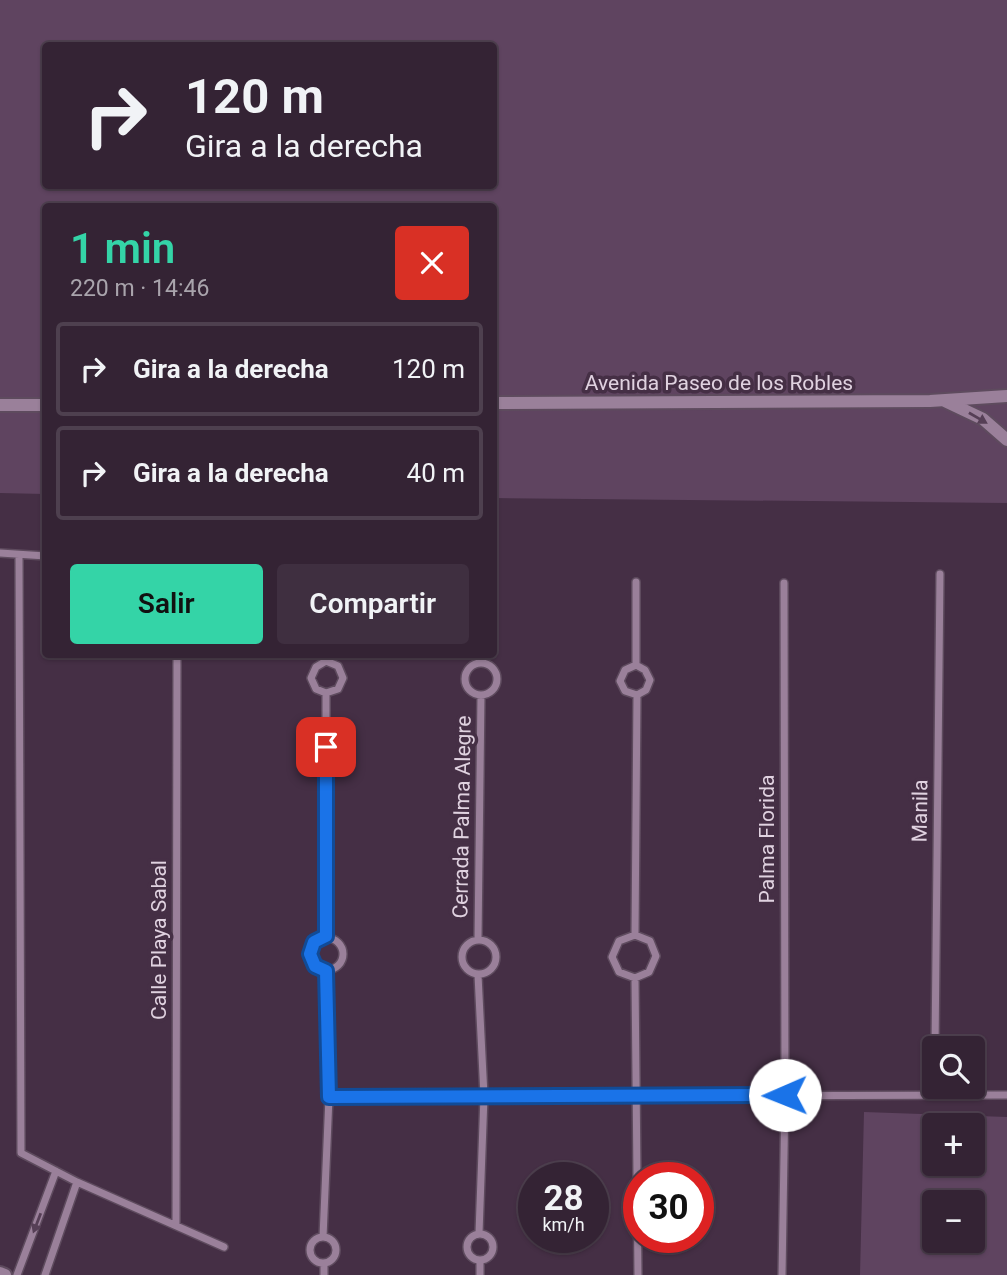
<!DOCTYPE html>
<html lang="es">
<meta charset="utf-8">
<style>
body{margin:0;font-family:Roboto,sans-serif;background:#3f2f40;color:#f1f3f6;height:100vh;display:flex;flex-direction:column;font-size:26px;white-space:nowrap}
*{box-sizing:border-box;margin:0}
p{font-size:23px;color:#a9a4ac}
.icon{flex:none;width:38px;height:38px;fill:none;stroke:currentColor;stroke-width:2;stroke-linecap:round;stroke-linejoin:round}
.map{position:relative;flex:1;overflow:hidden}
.drawer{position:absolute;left:42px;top:203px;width:455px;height:455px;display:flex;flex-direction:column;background:#342334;border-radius:7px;box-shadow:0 2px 5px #0004,0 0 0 2px #4e404f}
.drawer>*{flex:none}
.hud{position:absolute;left:42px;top:42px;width:455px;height:147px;border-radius:7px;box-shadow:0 2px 5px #0004,0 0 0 2px #4e404f;background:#342334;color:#f1f3f6;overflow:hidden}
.buttons{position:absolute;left:922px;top:1036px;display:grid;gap:14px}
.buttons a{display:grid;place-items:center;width:63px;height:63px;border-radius:7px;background:#342334;box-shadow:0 2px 5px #0004,0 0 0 2px #4e404f;font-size:35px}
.speed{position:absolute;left:518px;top:1162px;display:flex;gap:14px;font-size:35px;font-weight:700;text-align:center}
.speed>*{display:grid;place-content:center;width:91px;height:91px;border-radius:50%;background:#342334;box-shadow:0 2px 5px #0004,0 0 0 2px #4e404f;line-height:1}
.speed small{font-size:18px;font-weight:400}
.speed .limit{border:10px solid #d22;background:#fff;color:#111}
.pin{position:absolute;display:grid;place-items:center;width:60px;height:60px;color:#fff;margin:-30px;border-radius:14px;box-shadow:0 4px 10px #0006}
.me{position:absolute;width:77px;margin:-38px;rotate:269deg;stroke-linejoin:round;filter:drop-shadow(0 0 5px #0008)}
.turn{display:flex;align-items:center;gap:24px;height:147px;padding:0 28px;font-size:32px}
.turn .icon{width:91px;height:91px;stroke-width:2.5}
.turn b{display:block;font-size:49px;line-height:60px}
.round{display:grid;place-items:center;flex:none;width:74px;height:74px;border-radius:7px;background:#3f2f40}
.head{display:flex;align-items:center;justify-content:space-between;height:119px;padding:0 28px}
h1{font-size:42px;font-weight:600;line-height:52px;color:#34d4a7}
.cta{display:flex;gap:14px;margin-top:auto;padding:14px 28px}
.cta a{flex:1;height:80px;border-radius:7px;background:#34d4a7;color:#111;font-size:28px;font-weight:600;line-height:80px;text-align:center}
.cta a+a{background:#3f2f40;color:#f1f3f6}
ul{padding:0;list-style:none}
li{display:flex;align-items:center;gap:21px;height:94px;margin:0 14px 10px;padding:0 14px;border:4px solid #4e404f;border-radius:7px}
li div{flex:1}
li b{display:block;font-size:26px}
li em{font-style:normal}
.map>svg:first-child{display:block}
.green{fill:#5f4460;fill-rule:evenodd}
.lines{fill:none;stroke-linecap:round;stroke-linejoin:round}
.minor-casing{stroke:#5e4b5e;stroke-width:10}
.tertiary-casing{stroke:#5e4b5e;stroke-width:16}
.minor{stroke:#9a809a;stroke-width:7}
.tertiary{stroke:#9a809a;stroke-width:12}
.oneway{fill:#563f56}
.route-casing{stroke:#114b97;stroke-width:18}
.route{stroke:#1a73e8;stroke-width:12}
.labels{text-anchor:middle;stroke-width:7;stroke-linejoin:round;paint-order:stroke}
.street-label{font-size:21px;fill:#e0d2e0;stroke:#452f45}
</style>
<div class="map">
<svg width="1007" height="1275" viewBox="0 0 1007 1275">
<rect width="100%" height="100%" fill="#452f45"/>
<path class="green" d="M0,0H1007V503L494,498V206H46L45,494L0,493ZM46,46H494V186H46Z
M864,1112L1007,1117V1275H860ZM934,1125H973V1164H934ZM934,1202H973V1241H934Z"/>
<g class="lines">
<g class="minor-casing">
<path id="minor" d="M0,553L46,556
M19,555L21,1153L77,1182L224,1247
M465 679a16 16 0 1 1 32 0a16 16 0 1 1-32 0Z
M636,665V582
M636,665L625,670L620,681L625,691L637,695
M636,665L645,670L650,680L646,690L637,695
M326,693L338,689L343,678L338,666L326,661
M326,693L316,689L311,678L316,667L326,661
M635,935L637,695
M635,935L619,941L612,957L619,972L635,978
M635,935L650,941L656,956L649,972L635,978
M326,936V693
M311 954a16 16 0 1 1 32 0a16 16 0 1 1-32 0Z
M478,939L481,695
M462 957a17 17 0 1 1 34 0a17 17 0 1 1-34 0Z
M478,975L484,1096L479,1233
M635,978L638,1275
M935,1048L940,574
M329,1097L1007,1095
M176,1225L177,654
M467 1247a13 13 0 1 1 26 0a13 13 0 1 1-26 0Z
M323,1237L329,1097L326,971
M310 1250a13 13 0 1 1 26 0a13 13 0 1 1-26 0Z
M324,1263V1275
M17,1275L56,1171
M45,1275L77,1182
M480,1275V1261
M782,1275L785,1095L784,583"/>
</g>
<g class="tertiary-casing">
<path id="tertiary" d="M945,401L983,419L1007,440
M494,403L930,401L1007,396
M0,405H46
M0,1273L5,1275"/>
</g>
<use href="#minor" class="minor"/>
<use href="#tertiary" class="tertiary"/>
</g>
<defs><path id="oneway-solid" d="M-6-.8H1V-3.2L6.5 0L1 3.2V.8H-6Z" transform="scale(1.75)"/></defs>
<g class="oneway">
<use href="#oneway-solid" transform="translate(978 418) rotate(30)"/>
<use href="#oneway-solid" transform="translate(37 1223) rotate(111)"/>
</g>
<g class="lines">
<g class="route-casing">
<path id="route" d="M326,747V936L314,942L310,954L315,966L326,971L329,1097L785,1095"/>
</g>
<use href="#route" class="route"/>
</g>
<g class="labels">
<g class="street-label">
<text x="719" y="390">Avenida Paseo de los Robles</text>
<text transform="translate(920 811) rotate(-89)" y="7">Manila</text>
<text transform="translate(462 817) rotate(-89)" y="7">Cerrada Palma Alegre</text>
<text transform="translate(767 839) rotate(-90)" y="7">Palma Florida</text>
<text transform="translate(159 940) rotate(-90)" y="7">Calle Playa Sabal</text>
</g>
</g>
</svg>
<div class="buttons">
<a><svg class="icon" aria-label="search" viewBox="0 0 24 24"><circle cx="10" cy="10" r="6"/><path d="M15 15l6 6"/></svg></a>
<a>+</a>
<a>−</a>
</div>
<div class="speed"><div>28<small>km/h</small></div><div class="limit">30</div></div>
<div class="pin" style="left:326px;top:747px;background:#d93025"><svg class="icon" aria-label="arrive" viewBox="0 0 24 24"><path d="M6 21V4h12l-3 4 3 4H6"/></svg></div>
<svg class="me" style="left:785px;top:1095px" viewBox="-20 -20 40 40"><circle r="19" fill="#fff"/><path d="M0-13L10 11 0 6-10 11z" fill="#1a73e8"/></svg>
<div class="hud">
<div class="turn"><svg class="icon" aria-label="right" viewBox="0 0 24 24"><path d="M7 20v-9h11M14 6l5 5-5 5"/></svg><div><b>120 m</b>Gira a la derecha</div></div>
</div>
<section class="drawer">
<div class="head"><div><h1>1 min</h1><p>220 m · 14:46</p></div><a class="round" style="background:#d93025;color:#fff"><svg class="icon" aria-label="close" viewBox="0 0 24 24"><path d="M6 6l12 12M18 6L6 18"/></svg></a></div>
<ul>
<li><svg class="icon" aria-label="right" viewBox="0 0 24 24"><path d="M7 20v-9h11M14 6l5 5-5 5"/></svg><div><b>Gira a la derecha</b></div><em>120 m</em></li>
<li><svg class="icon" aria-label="right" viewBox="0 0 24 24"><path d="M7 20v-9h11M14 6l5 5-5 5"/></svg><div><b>Gira a la derecha</b></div><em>40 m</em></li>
</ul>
<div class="cta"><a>Salir</a><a>Compartir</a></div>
</section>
</div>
